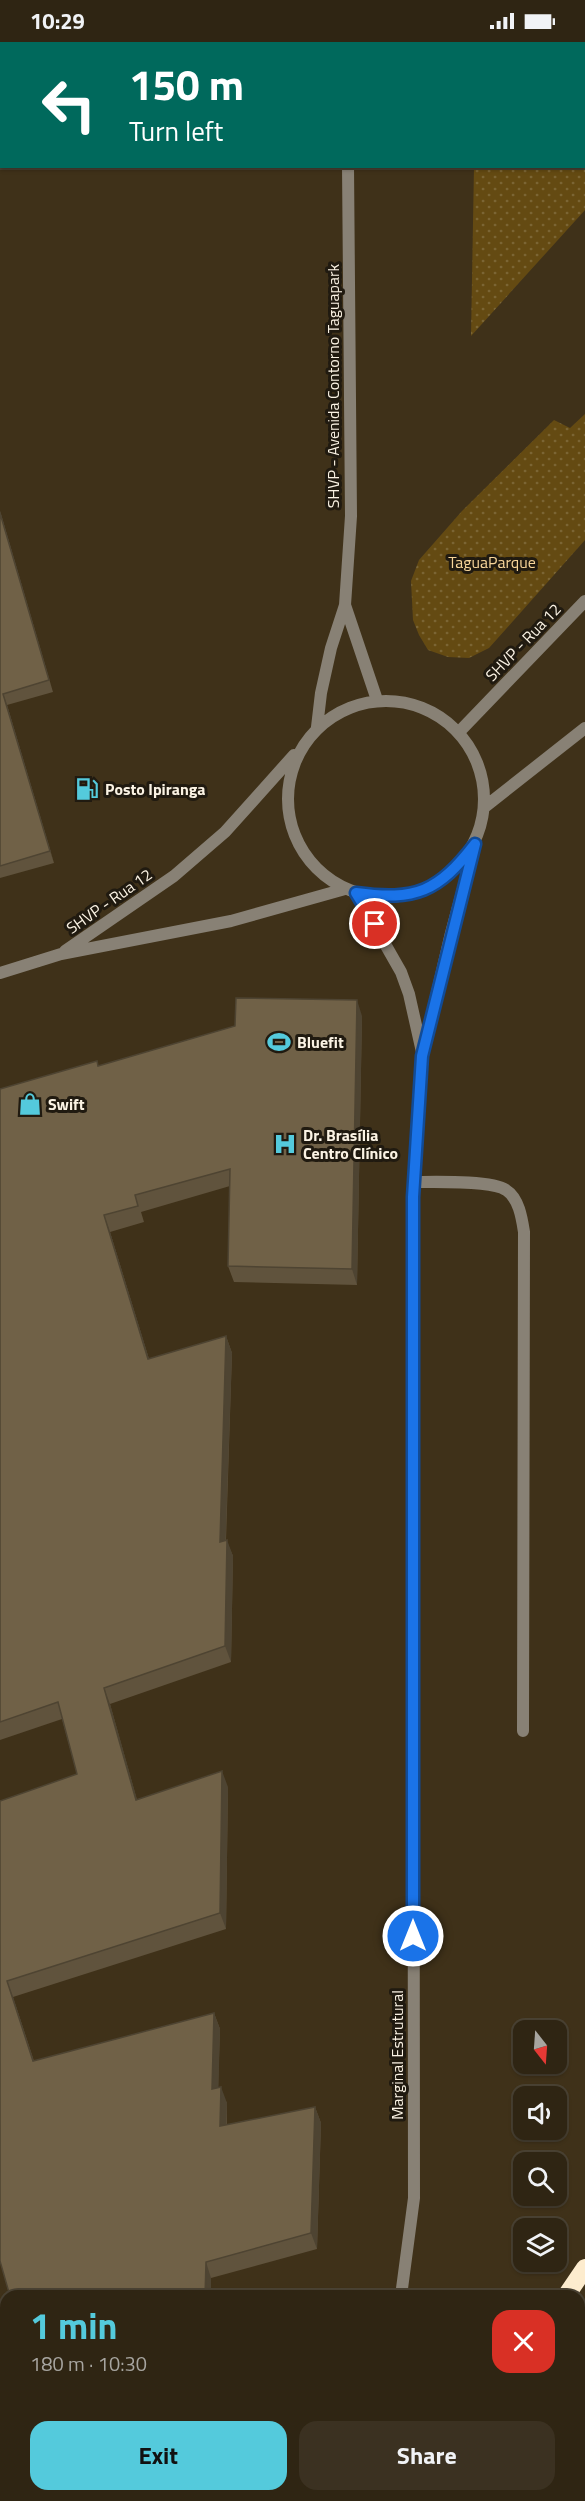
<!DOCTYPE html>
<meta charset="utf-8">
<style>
body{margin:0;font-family:"Titillium Web",sans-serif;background:#3b3121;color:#f1f3f6;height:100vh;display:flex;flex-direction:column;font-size:22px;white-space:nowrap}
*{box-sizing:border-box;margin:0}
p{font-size:20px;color:#a7a5a0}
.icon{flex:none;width:33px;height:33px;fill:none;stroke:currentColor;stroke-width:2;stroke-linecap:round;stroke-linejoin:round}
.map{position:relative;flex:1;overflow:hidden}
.details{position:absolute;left:0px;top:2248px;width:585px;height:212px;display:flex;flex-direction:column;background:#2f2513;border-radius:18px 18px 0 0;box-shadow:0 2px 4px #0004,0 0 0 2px #4a4233}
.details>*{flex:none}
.hud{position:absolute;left:0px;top:0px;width:585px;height:126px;box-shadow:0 2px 4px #0004,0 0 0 2px #4a4233;background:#00695c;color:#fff;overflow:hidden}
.needle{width:39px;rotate:163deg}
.fabs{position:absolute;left:513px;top:1978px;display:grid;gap:12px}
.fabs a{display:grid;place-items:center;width:54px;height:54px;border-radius:12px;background:#2f2513;box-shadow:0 2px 4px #0004,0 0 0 2px #4a4233;font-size:30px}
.pin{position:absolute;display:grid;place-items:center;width:51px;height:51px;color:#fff;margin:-26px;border:3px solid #fff;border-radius:50%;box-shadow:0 2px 6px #0007}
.me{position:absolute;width:66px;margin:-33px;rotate:0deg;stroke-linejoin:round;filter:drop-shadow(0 0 4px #0008)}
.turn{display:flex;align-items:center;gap:21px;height:126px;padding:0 30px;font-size:27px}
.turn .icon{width:78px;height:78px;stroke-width:2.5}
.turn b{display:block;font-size:42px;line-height:51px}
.round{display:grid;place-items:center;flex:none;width:63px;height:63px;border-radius:18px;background:#3b3121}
.headline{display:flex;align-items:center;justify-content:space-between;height:102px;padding:0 30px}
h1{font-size:36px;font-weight:700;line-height:45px;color:#54cadc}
.cta{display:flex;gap:12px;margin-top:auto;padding:12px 30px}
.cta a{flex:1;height:69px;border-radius:18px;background:#54cadc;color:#111;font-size:24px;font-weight:700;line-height:69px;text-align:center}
.cta a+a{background:#3b3121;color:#f1f3f6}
.status{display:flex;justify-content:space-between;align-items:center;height:42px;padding:0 30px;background:#2f2513;direction:ltr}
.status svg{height:16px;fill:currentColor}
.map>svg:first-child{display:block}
.green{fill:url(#green-dots)}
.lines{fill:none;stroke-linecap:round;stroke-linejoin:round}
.service{stroke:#888175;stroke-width:12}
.minor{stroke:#888175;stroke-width:12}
.tertiary{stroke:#888175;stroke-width:12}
.motorway{stroke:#fdecce;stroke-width:18}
.wall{fill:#60533d}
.shaded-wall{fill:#4e4432}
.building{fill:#706147;stroke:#4e4432;stroke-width:1.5}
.route-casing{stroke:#114b97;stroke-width:15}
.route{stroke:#1a73e8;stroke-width:10}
.labels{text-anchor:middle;stroke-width:6;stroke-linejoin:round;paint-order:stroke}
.street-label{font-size:16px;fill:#fbf3e4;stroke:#201a10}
.park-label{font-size:16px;fill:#f7d599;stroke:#201a10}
.poi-label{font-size:16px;font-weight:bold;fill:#fbf3e4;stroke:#201a10;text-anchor:start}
</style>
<div class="status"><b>10:29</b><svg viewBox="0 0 49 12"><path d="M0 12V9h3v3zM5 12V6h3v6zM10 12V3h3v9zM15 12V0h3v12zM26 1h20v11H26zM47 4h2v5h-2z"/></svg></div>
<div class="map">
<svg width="585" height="2459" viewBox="0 0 585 2459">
<defs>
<pattern id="green-dots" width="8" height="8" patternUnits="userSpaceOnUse" patternTransform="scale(1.5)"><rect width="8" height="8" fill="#644a12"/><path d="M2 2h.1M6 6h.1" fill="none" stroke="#7b6534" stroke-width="1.8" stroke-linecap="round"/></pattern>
</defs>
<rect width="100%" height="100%" fill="#3f3119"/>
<path class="green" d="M453,0H585V168L471,294L474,125L584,124V2Z
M585,372V498L489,606L469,616L448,615L428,608L419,593L413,578L411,539L419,518L462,469L554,378L570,386Z"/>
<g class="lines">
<path class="service" d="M414,1140C433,1140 492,1138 506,1148C519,1156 522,1177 524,1190L523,1689"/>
<path class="minor" d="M261,2L267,0
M0,76L2,75
M0,2385L6,2405
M20,2454L22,2459"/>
<path class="tertiary" d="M348,0V2
M345,563L377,658
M288 757a98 98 0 1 1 196 0a98 98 0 1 1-196 0Z
M317,685L321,651L331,606L345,563L351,474L348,124
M460,689L585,559
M486,764L585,686
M356,851L401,930L409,952L422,1010
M65,909L174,834L225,790L294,713
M0,931L61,912L231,879L345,847
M401,2254L414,2156L413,1155L422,1014L451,891L475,802
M312,2459L315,2454"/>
<path class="motorway" d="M566,2254L585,2226
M432,2459L435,2454"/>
</g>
<path class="wall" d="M29,0H128L123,2H30Z
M0,469L53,650L7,663L54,821L0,836Z
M362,974L357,1243L234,1240L228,1224L230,1144L141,1170L144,1180L110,1190L149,1317L226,1294L232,1311L226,1498L233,1514L231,1620L110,1662L137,1758L228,1745L226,1887L13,1955L34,2019L214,1971L220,1987L218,2046L227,2061V2083L315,2065L321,2081L317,2207L211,2236L10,2254L0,1759L77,1732L62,1677L0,1698V1047L98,1024Z"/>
<path class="shaded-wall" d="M0,469L53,650L0,471Z
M3,652L7,663L54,821L50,809Z
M357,958L362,974L357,1243L352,1227Z
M104,1173L110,1190L154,1333L148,1317Z
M226,1294L232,1311L225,1516L220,1500Z
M227,1498L233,1514L231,1620L225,1604Z
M104,1646L110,1662L142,1775L136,1758Z
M222,1729L228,1745L226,1887L220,1871Z
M7,1939L13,1955L39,2036L33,2019Z
M214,1971L220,1987L218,2063L212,2047Z
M221,2045L227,2061L226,2100L220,2084Z
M315,2065L321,2081L317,2207L311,2191Z
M206,2220L211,2236V2254H205Z"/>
<path class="building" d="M29,0H86L80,2H30Z
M193,0H227V2H194Z
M0,471L49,638L3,652L50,809L0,824Z
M236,956L357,958L352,1227L228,1224L230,1127L135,1153L138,1164L104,1173L148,1317L226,1294L220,1500L227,1498L225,1604L104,1646L136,1758L222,1729L220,1871L7,1939L33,2019L214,1971L212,2047L221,2045L220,2084L315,2065L311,2191L206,2220L205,2254H10L0,2219V1759L77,1732L58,1660L0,1680V1047L97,1019L98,1024L235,984Z
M6,2276V2290L2,2277Z"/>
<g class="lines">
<g class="route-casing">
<path id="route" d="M375,882L356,851C416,859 438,850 475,802L422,1014L413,1155V1894"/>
</g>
<use href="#route" class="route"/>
</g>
<defs>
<g id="fuel-bare" transform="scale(1.8)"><path d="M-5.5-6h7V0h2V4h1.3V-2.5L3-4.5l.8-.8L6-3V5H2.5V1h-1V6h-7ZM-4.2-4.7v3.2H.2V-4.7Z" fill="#54cadc" stroke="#201a10" stroke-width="2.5" paint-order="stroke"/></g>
<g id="stadium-bare" transform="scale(1.8)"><path d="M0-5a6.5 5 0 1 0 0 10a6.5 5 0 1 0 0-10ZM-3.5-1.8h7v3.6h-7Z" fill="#54cadc" stroke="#201a10" stroke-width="2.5" paint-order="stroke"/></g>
<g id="shop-bare" transform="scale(1.8)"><path d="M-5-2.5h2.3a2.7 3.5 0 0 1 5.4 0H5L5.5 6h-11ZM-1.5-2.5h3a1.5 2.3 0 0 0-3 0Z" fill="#54cadc" stroke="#201a10" stroke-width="2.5" paint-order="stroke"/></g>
<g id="hospital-bare" transform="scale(1.8)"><path d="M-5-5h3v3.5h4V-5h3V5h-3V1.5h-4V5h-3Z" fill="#54cadc" stroke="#201a10" stroke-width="2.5" paint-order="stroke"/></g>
</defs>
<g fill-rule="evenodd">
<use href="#fuel-bare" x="87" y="747"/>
<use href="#stadium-bare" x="279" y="1000"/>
<use href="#shop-bare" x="30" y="1062"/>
<use href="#hospital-bare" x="285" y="1102"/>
</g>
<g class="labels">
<g class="street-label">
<text transform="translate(333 344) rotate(-90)" y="6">SHVP - Avenida Contorno Taguapark</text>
<text transform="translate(523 600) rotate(-46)" y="6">SHVP - Rua 12</text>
<text transform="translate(109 859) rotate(-35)" y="6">SHVP - Rua 12</text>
<text transform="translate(397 2013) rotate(-90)" y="6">Marginal Estrutural</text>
</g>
<g class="park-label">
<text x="492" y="526">TaguaParque</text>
</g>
<g class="poi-label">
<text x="105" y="753">Posto Ipiranga</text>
<text x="297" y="1006">Bluefit</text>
<text x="48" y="1068">Swift</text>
<text x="303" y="1099">Dr. Brasília<tspan x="303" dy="18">Centro Clínico</tspan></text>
</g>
</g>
</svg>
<div class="fabs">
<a><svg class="needle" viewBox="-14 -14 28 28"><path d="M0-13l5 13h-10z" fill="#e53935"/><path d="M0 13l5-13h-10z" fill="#a7a5a0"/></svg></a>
<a><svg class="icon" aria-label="sound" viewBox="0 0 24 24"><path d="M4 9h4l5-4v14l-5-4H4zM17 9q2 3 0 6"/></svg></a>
<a><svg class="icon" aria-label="search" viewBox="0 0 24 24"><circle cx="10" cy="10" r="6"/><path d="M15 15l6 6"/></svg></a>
<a><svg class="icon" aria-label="layers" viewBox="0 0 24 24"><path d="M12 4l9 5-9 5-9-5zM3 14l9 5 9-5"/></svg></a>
</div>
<div class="pin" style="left:375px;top:882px;background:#d93025"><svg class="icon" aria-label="arrive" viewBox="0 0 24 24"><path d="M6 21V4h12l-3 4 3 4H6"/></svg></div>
<svg class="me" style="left:413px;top:1894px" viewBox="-20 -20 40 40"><circle r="17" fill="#1a73e8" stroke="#fff" stroke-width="3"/><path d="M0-11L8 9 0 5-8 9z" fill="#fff"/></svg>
<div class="hud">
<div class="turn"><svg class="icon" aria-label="left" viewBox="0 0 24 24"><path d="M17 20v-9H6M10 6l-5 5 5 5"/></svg><div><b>150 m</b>Turn left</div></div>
</div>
<section class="details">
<div class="headline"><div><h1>1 min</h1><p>180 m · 10:30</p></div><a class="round" style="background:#d93025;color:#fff"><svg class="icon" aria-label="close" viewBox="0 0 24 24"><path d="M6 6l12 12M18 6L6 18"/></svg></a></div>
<div class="cta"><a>Exit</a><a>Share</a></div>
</section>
</div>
